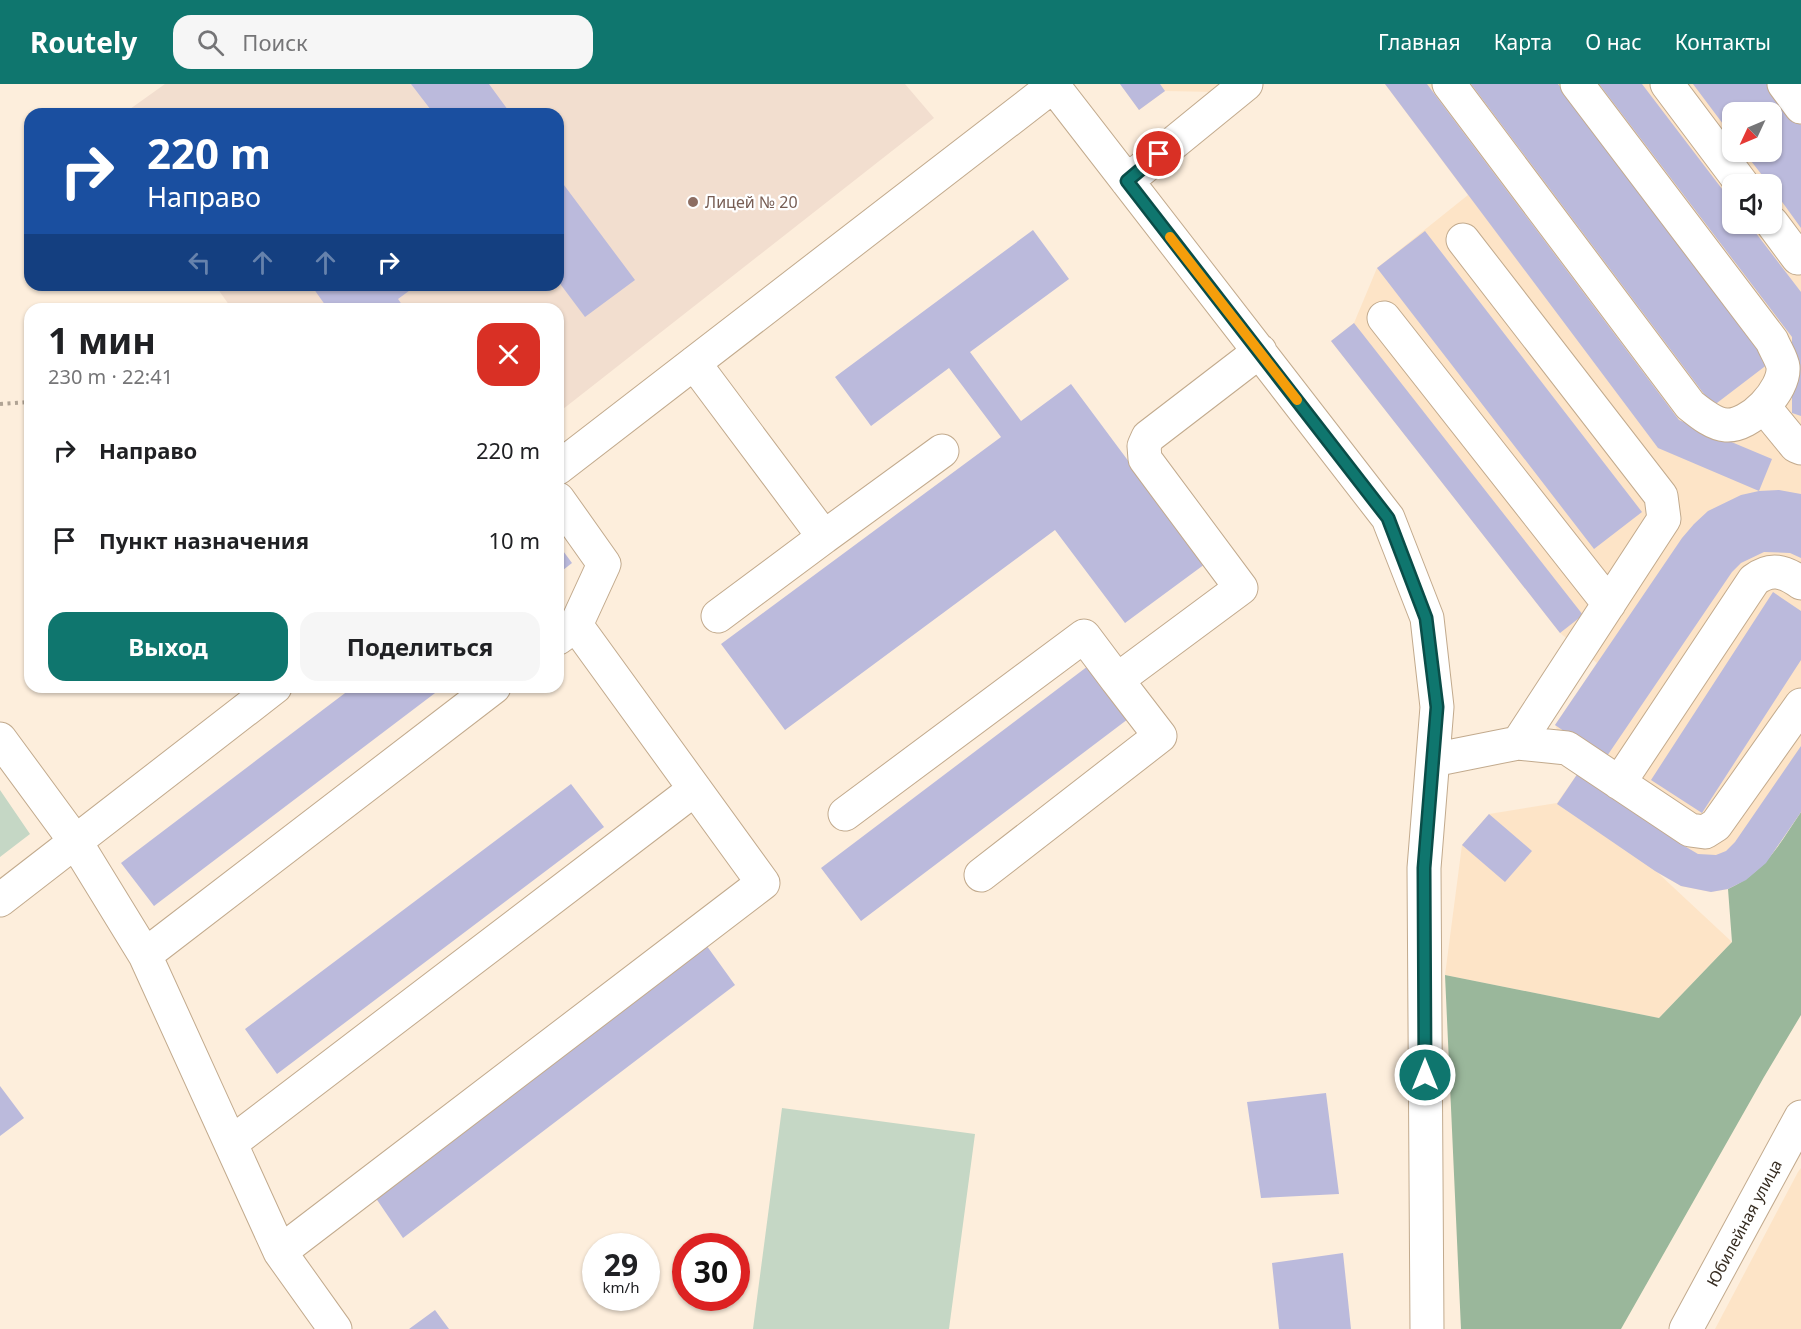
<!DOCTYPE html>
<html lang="ru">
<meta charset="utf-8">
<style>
body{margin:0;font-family:"Noto Sans",sans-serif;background:#f6f6f6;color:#202124;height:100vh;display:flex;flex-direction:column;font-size:22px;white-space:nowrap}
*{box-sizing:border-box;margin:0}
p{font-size:20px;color:#757577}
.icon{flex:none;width:33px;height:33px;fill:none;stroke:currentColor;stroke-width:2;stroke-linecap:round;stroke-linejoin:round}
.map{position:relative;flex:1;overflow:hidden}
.sheet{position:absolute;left:24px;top:219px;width:540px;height:390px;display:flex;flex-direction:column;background:#fff;border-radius:18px;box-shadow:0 2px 4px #0004}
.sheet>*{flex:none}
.guide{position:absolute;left:24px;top:24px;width:540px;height:183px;border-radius:18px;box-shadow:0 2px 4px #0004;background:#1a4fa0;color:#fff;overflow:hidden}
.needle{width:39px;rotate:226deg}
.tools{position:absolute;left:1722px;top:18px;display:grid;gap:12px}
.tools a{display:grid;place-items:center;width:60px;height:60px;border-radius:12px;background:#fff;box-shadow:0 2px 4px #0004;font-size:30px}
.speed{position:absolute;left:582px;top:1149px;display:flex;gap:12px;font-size:30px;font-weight:700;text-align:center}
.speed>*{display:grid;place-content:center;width:78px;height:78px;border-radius:50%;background:#fff;box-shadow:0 2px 4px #0004;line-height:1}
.speed small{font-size:15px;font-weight:400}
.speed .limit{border:9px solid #d22;background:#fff;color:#111}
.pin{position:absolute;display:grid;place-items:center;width:51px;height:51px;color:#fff;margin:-26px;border:3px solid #fff;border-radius:50%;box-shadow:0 2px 6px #0007}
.me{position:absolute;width:66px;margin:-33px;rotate:0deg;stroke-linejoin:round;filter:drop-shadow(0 0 4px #0008)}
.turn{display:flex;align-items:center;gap:21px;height:126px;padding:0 24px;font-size:27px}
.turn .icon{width:78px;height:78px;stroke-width:2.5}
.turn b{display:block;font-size:42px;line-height:51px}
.lanes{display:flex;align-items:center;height:57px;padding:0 24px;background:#0003;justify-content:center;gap:30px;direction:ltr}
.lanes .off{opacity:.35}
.round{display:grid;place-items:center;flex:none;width:63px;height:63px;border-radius:18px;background:#f6f6f6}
.overview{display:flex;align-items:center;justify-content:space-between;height:102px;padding:0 24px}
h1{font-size:36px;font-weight:700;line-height:45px}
.primary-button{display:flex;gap:12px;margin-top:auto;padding:12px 24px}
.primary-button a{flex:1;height:69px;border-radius:18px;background:#0f766e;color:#fff;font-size:24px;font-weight:700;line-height:69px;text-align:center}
.primary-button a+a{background:#f6f6f6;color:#202124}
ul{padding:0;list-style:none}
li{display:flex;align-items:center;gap:18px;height:90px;padding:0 24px}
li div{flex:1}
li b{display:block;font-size:22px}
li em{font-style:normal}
header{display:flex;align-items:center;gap:36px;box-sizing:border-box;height:84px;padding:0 30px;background:#0f766e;color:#fff}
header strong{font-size:28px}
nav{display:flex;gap:33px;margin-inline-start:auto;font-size:21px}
.search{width:420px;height:54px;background:#f6f6f6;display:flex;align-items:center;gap:15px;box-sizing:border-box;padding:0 21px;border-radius:18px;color:#757577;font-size:22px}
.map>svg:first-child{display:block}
.built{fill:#fde4c7;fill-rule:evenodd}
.education{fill:#f2decf}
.green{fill:#c5d7c5}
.forest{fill:#9ab79b}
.building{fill:#bbbadc}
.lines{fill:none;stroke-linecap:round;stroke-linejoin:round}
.minor-casing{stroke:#c2aa8d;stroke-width:35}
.path{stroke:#b0a394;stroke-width:4;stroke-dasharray:3 4.5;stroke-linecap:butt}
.minor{stroke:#fff;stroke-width:33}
.route-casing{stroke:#0a4d48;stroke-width:15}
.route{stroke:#0f766e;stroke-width:10}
.slow{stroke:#f59e0b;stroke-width:10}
.education-dot{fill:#8d6e63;stroke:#fff;stroke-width:2}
.labels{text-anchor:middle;stroke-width:4.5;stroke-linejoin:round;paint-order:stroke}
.education-label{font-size:16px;fill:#785e54;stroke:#fff;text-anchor:start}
.street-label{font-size:16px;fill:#362c21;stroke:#fff}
</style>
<header>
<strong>Routely</strong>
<div class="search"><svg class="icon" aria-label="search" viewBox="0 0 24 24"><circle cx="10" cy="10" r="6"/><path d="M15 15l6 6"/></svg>Поиск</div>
<nav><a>Главная</a><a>Карта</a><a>О нас</a><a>Контакты</a></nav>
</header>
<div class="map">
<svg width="1801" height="1245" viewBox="0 0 1801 1245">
<rect width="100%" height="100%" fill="#fdeedc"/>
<path class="built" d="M1120,0H1246L1216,8L1165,7L1139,26Z
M1385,0H1801V728L1766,779L1746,796L1728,805L1711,808L1681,802L1658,789L1732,858L1659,934L1445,891L1462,761L1489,730L1557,719L1578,689L1555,641L1597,579L1560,549L1331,257L1354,239L1377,184L1468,111ZM1732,28H1772V68H1732ZM1732,100H1772V140H1732Z
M1801,1084V1245H1715L1798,1088Z"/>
<path class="education" d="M165,0H905L934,34L558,329V225H232L215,201H558V30H123Z"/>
<path class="green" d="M0,706L30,750L0,773Z
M782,1024L975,1050L949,1245H753Z"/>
<path class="forest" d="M1801,728V931L1764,993L1621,1245H1461L1445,891L1659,934L1732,858L1728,805C1766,787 1778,762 1801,728Z"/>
<path class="building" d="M411,0H489L511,30H434Z
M1120,0H1160L1165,7L1139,26Z
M1385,0H1427L1679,336L1772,375L1759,407L1658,364Z
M1471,0H1558L1768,280L1713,322Z
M1599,0H1642L1732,118V140H1749L1801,208V332L1792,329V253Z
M1693,0H1770L1801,41V144L1772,104V100H1769L1744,68H1772V28H1732V52Z
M558,93L635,196L585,233L558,197Z
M1033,146L1069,195L970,268L1021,337L1071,300L1205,480L1125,539L1055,446L785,646L721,560L1001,353L949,284L871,342L835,293Z
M1425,147L1642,428L1594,465L1377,184Z
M311,201H417L398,215L405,225H328Z
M1354,239L1583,531L1560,549L1331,257Z
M1779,406L1801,410V474L1790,469L1764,468L1741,479L1732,488L1605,675L1555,641L1682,454L1694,440L1708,427L1741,411L1759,407Z
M558,460L572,479L558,490Z
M1773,508L1801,527V576L1702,729L1651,696Z
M1092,579L1132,632L861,837L821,784Z
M353,603H443L154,822L121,779Z
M1801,662V728L1766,779L1746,796L1728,805L1711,808L1681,802L1655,787L1557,720L1578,689L1676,757L1698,770L1716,771L1726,767L1735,758Z
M571,700L604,743L277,990L245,945Z
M1489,730L1532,767L1505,798L1462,761Z
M704,858L735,901L403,1154L371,1107Z
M0,1002L24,1034L0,1052Z
M1326,1009L1339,1110L1261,1114L1247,1018Z
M1343,1169L1351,1245H1279L1272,1179Z
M435,1226L449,1245H409Z"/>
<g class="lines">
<g class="minor-casing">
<path id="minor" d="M1052,0L1388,434L1427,534L1437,623L1424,784L1427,1245
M1449,0L1690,321C1700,329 1713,340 1726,341C1750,343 1785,306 1783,283C1782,275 1775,265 1772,257L1577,0
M1667,0L1742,100
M1784,0L1801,23
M1127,97L1246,0
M1772,139L1798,174
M1463,156L1661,412L1664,435L1518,659
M1384,234L1609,520
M694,279L824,453L942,367
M1764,323L1796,362L1801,364
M558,384L1053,2
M558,415L604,480L576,541
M718,532L824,453
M0,655L75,757L145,871L280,1168L335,1245
M1433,676L1518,659L1567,664L1690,746L1705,748L1716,741L1801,621
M1619,699L1754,496C1771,483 1784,487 1801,499
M845,730L1084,552L1117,596L1241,504L1145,375L1144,362L1148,353L1260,267
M981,791L1160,652L1117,596
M0,816L275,603
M145,871L494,603
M231,1059L695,705
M280,1168L763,799L576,541L558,554
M1686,1245L1801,1033"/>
</g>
<path class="path" d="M0,320L30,318"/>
<use href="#minor" class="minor"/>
</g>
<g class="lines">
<g class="route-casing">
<path id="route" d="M1159,70L1127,97L1388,434L1426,534L1437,623L1424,784L1425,991"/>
</g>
<use href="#route" class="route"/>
<path class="slow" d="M1170,153L1297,316"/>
</g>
<circle class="education-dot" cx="693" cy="118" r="6"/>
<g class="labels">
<g class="education-label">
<text x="705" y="124">Лицей № 20</text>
</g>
<g class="street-label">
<text transform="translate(1744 1139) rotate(-62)" y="6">Юбилейная улица</text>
</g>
</g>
</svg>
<div class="tools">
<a><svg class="needle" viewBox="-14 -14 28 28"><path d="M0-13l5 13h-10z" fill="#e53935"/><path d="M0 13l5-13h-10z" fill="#757577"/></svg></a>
<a><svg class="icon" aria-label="sound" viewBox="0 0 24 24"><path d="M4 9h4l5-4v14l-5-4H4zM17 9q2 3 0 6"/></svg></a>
</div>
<div class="speed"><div>29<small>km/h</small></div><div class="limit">30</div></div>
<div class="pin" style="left:1159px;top:70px;background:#d93025"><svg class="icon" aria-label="arrive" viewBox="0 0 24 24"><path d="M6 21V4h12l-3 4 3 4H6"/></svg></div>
<svg class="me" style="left:1425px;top:991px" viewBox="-20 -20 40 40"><circle r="17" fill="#0f766e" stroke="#fff" stroke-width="3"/><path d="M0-11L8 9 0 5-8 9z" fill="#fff"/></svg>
<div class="guide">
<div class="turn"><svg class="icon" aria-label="right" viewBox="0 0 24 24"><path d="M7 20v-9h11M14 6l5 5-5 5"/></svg><div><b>220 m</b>Направо</div></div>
<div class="lanes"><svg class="icon off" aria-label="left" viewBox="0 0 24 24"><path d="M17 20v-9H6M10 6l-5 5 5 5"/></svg><svg class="icon off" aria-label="ahead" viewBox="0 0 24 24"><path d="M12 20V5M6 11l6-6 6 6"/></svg><svg class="icon off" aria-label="ahead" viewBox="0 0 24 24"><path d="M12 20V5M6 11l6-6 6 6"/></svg><svg class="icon" aria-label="right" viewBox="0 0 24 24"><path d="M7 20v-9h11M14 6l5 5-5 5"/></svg></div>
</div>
<section class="sheet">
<div class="overview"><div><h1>1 мин</h1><p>230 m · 22:41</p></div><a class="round" style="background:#d93025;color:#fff"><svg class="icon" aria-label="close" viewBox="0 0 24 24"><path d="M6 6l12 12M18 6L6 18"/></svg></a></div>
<ul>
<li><svg class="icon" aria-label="right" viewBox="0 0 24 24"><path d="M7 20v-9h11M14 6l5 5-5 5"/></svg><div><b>Направо</b></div><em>220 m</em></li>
<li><svg class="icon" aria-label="arrive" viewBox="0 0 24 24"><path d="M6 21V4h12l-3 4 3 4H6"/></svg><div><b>Пункт назначения</b></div><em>10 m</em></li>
</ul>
<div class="primary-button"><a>Выход</a><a>Поделиться</a></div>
</section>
</div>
